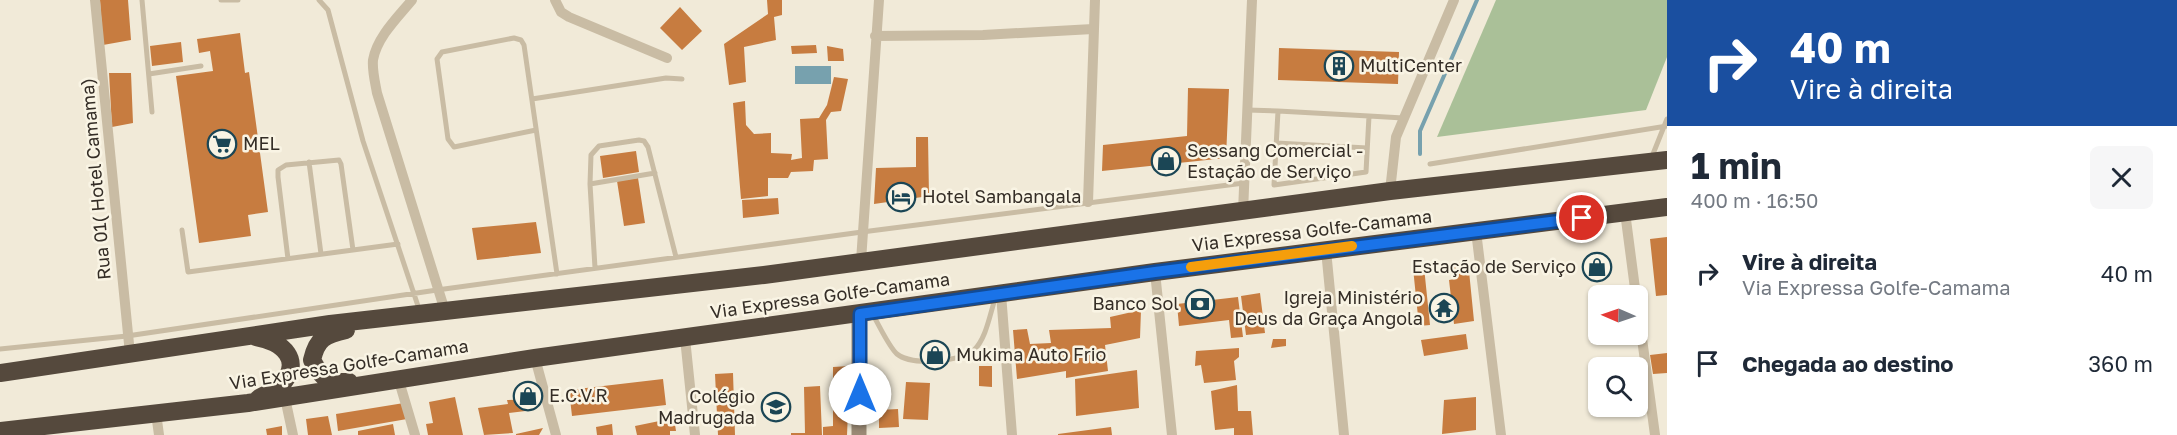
<!DOCTYPE html>
<html lang="pt">
<meta charset="utf-8">
<style>
body{margin:0;font-family:"Golos Text",sans-serif;background:#f6f6f7;color:#1f2937;height:100vh;display:flex;flex-direction:column;font-size:22px;white-space:nowrap}
*{box-sizing:border-box;margin:0}
p{font-size:20px;color:#747a83}
.icon{flex:none;width:33px;height:33px;fill:none;stroke:currentColor;stroke-width:2;stroke-linecap:round;stroke-linejoin:round}
.map{position:relative;flex:1;overflow:hidden}
.side{display:flex;flex-direction:column;background:#fff;width:510px}
.side>*{flex:none}
.guide{background:#1a4fa0;color:#fff;overflow:hidden}
.needle{width:39px;rotate:272deg}
.fabs{position:absolute;left:1588px;top:285px;display:grid;gap:12px}
.fabs a{display:grid;place-items:center;width:60px;height:60px;border-radius:9px;background:#fff;box-shadow:0 2px 4px #0004;font-size:30px}
.pin{position:absolute;display:grid;place-items:center;width:51px;height:51px;color:#fff;margin:-26px;border:3px solid #fff;border-radius:50%;box-shadow:0 2px 6px #0007}
.me{position:absolute;width:66px;margin:-33px;rotate:0deg;stroke-linejoin:round;filter:drop-shadow(0 0 4px #0008)}
.turn{display:flex;align-items:center;gap:21px;height:126px;padding:0 24px;font-size:27px}
.turn .icon{width:78px;height:78px;stroke-width:2.5}
.turn b{display:block;font-size:42px;line-height:51px}
.round{display:grid;place-items:center;flex:none;width:63px;height:63px;border-radius:9px;background:#f6f6f7}
.headline{display:flex;align-items:center;justify-content:space-between;height:102px;padding:0 24px}
h1{font-size:36px;font-weight:700;line-height:45px}
ul{padding:0;list-style:none}
li{display:flex;align-items:center;gap:18px;height:90px;padding:0 24px}
li div{flex:1}
li b{display:block;font-size:22px}
li em{font-style:normal}
main{display:flex;flex:1;min-height:0}
.map>svg:first-child{display:block}
.green{fill:#aac098}
.water{fill:#77a1ae}
.lines{fill:none;stroke-linecap:round;stroke-linejoin:round}
.stream{stroke:#77a1ae;stroke-width:4}
.building{fill:#c77c40}
.lane{stroke:#c9bca4;stroke-width:5}
.street{stroke:#c9bca4;stroke-width:10}
.secondary{stroke:#9c8b76;stroke-width:15}
.highway{stroke:#55493d;stroke-width:18}
.route-casing{stroke:#114b97;stroke-width:15}
.route{stroke:#1a73e8;stroke-width:10}
.slow{stroke:#f59e0b;stroke-width:10}
.labels{text-anchor:middle;stroke-width:5;stroke-linejoin:round;paint-order:stroke}
.poi-label{font-size:18px;fill:#342d26;stroke:#f9f4e4;text-anchor:start}
.street-label{font-size:18px;fill:#342d26;stroke:#f9f4e4}
</style>
<main>
<div class="map">
<svg width="1667" height="435" viewBox="0 0 1667 435">
<rect width="100%" height="100%" fill="#f1ead8"/>
<path class="green" d="M1496,0H1667V57L1646,110L1437,137Z"/>
<path class="water" d="M795,66H831V84H795Z"/>
<g class="lines">
<path class="stream" d="M1420,154V131L1477,0"/>
</g>
<path class="building" d="M100,0H128L131,40L103,45Z
M767,0H782V15L774,17L776,40L744,47L746,82L729,85L724,44L768,14Z
M680,7L702,31L682,50L660,28Z
M240,33L245,73L249,72L268,212L248,215L251,236L199,243L176,76L213,71L210,51L199,53L197,39Z
M181,42L183,62L152,66L150,46Z
M816,45L817,53L792,54L791,46Z
M827,46L843,49L844,61H828Z
M1279,48L1399,52L1398,84L1278,80Z
M109,73H131L133,123L112,127Z
M834,77L848,79L841,111L831,112L826,120L828,159L814,160L813,171L791,172L788,178H768V196L741,199L733,103L745,101L746,125L754,134L771,133V153L792,154L791,160L802,158L800,119L819,118L827,105Z
M1188,88L1229,89L1226,158L1102,171L1103,145L1187,136Z
M916,137H928L929,196L874,204L876,168L916,167Z
M636,151L639,172L603,178L600,156Z
M638,178L645,223L624,226L617,181Z
M778,198L779,214L743,218L742,200Z
M536,222L541,253L477,260L472,228Z
M1667,237V295L1656,296L1650,239Z
M1468,261L1474,321L1454,324L1449,280L1455,279L1453,263Z
M1424,267L1430,325L1419,326L1413,268Z
M1260,293L1265,333L1246,335L1241,296Z
M1238,297L1243,337L1231,338L1229,320L1179,326L1177,304Z
M1141,310L1140,338L1105,345L1108,371L1066,378V371L1017,379L1013,330L1027,329L1030,344L1051,343L1049,330L1111,328L1110,317Z
M1466,334L1468,349L1424,356L1421,340Z
M1273,339H1286V346L1271,348Z
M1239,348V357L1234,361L1236,380L1204,383L1201,365L1195,366L1196,351Z
M1667,353V373L1653,374L1650,355Z
M850,366L847,435H823V427L833,426V367Z
M979,366H992V387L979,386Z
M1137,370L1139,408L1076,416L1075,379Z
M733,373L735,435H718L715,374Z
M663,379L666,405L572,416L569,390Z
M906,382L930,383L928,420L903,419Z
M1237,385L1238,411H1251L1253,435H1234V428L1215,430L1211,391Z
M820,386L822,435H791V433H805L804,387Z
M455,397L463,435H428L426,424L433,423L429,402Z
M1476,397V430L1442,434L1444,400Z
M535,399L534,410L509,413L513,433L484,435L478,408L508,404L507,400Z
M404,403L407,419L338,431L336,414Z
M898,409L899,427L879,428V410Z
M328,416L332,435H308L306,419Z
M674,418L676,431H670V435H637L635,426Z
M393,424L395,435H358V431Z
M612,424L613,435H597L596,427Z
M282,426V435H267L266,429Z
M1111,427L1112,435H1058V434Z
M543,428L539,435H516V434Z"/>
<g class="lines">
<path class="lane" d="M142,0L152,112
M221,0H238
M319,0L328,10L363,141L420,312
M149,74L201,66
M532,99L666,78L682,79
M1247,110L1278,111
M1278,111L1369,116L1366,172L1274,185Z
M1369,116L1403,118
M536,130L454,147L448,139L437,59L442,52L514,38L521,40L524,45L557,274
M1276,143L1367,148
M1651,159L1667,119
M309,162L321,254
M1430,164L1667,126
M590,184L655,173
M182,230L188,272L398,244
M288,259L278,177V170L286,165L339,160L341,164L353,250
M595,268L590,184L591,155L599,146L639,140L644,141L648,147L676,257
M873,315C879,325 889,347 897,354C911,366 961,362 974,350C986,339 990,314 995,299
M0,349L127,336L437,290L862,232L1244,183"/>
<path class="street" d="M95,0L130,354
M412,0C398,17 377,37 373,60C372,70 375,82 377,93L445,311
M555,0L561,12L569,17L667,58
M875,36L983,35L1093,29
M1390,191L1396,137L1454,0
M1088,202L1095,0
M1243,212L1252,0
M1625,212L1636,296
M1476,231L1501,435
M1326,250L1344,435
M861,261L879,0
M1155,272L1172,435
M1001,294L1012,435
M1638,309L1655,435
M685,338L695,435
M535,358L556,435
M399,381L415,435
M285,398L293,435
M156,413L159,435"/>
<path class="secondary" d="M859,435V314"/>
<path class="highway" d="M346,330C325,335 317,338 312,360C322,379 328,383 349,382
M256,337C282,341 305,361 280,386C274,391 266,394 259,398
M0,373L330,324L764,275L1390,191L1667,160
M0,431L248,403L535,358L1155,272L1667,207"/>
</g>
<g class="lines">
<g class="route-casing">
<path id="route" d="M860,394V314L1155,272L1582,218"/>
</g>
<use href="#route" class="route"/>
<path class="slow" d="M1191,267L1352,246"/>
</g>
<defs>
<g id="building-ring" transform="scale(1.5)"><circle r="9.5" fill="#f9f4e4" stroke="#1b4655" stroke-width="1.5"/><path d="M-4-6H4V6H1V3H-1V6H-4ZM-2.5-4.3h1.7v1.8h-1.7ZM.8-4.3h1.7v1.8H.8ZM-2.5-1h1.7V.8h-1.7ZM.8-1h1.7V.8H.8Z" fill="#1b4655"/></g>
<g id="supermarket-ring" transform="scale(1.5)"><circle r="9.5" fill="#f9f4e4" stroke="#1b4655" stroke-width="1.5"/><path d="M-6-5.5h2.5l.6 2H6L4.5 2H-2.5L-4.4-4H-6ZM-1.5 3.2a1.3 1.3 0 1 0 .1 0ZM3 3.2a1.3 1.3 0 1 0 .1 0Z" fill="#1b4655"/></g>
<g id="shop-ring" transform="scale(1.5)"><circle r="9.5" fill="#f9f4e4" stroke="#1b4655" stroke-width="1.5"/><path d="M-5-2.5h2.3a2.7 3.5 0 0 1 5.4 0H5L5.5 6h-11ZM-1.5-2.5h3a1.5 2.3 0 0 0-3 0Z" fill="#1b4655"/></g>
<g id="hotel-ring" transform="scale(1.5)"><circle r="9.5" fill="#f9f4e4" stroke="#1b4655" stroke-width="1.5"/><path d="M-6-4.5h1.5V1H6V5H4.5V3h-9V5H-6ZM-4 0a1.8 1.8 0 1 1 3.6 0ZM.5 0V-2.5h3Q6-2.5 6 0Z" fill="#1b4655"/></g>
<g id="bank-ring" transform="scale(1.5)"><circle r="9.5" fill="#f9f4e4" stroke="#1b4655" stroke-width="1.5"/><path d="M-6-4H6V4H-6ZM0-2.3a2.3 2.3 0 1 0 0 4.6a2.3 2.3 0 1 0 0-4.6Z" fill="#1b4655"/></g>
<g id="temple-ring" transform="scale(1.5)"><circle r="9.5" fill="#f9f4e4" stroke="#1b4655" stroke-width="1.5"/><path d="M0-6L5-2H3V0L6.5 2.5H4V6H1.5V3h-3V6H-4V2.5H-6.5L-3 0V-2H-5Z" fill="#1b4655"/></g>
<g id="university-ring" transform="scale(1.5)"><circle r="9.5" fill="#f9f4e4" stroke="#1b4655" stroke-width="1.5"/><path d="M0-5L7-2L0 1L-7-2ZM-4 1L0 2.5L4 1V4Q0 6-4 4Z" fill="#1b4655"/></g>
</defs>
<g fill-rule="evenodd">
<use href="#building-ring" x="1339" y="66"/>
<use href="#supermarket-ring" x="222" y="144"/>
<use href="#shop-ring" x="1166" y="161"/>
<use href="#hotel-ring" x="901" y="197"/>
<use href="#shop-ring" x="1597" y="267"/>
<use href="#bank-ring" x="1200" y="304"/>
<use href="#temple-ring" x="1444" y="308"/>
<use href="#shop-ring" x="935" y="355"/>
<use href="#shop-ring" x="528" y="396"/>
<use href="#university-ring" x="776" y="407"/>
</g>
<g class="labels">
<g class="poi-label">
<text x="1360" y="72">MultiCenter</text>
<text x="243" y="150">MEL</text>
<text x="1187" y="157">Sessang Comercial -<tspan x="1187" dy="21">Estação de Serviço</tspan></text>
<text x="922" y="203">Hotel Sambangala</text>
<text x="1576" y="273" text-anchor="end">Estação de Serviço</text>
<text x="1423" y="304" text-anchor="end">Igreja Ministério<tspan x="1423" dy="21">Deus da Graça Angola</tspan></text>
<text x="1179" y="310" text-anchor="end">Banco Sol</text>
<text x="956" y="361">Mukima Auto Frio</text>
<text x="549" y="402">E.C.V.R</text>
<text x="755" y="403" text-anchor="end">Colégio<tspan x="755" dy="21">Madrugada</tspan></text>
</g>
<g class="street-label">
<text transform="translate(96 179) rotate(-95)" y="6">Rua 01( Hotel Camama)</text>
<text transform="translate(1312 231) rotate(-7)" y="6">Via Expressa Golfe-Camama</text>
<text transform="translate(830 296) rotate(-8)" y="6">Via Expressa Golfe-Camama</text>
<text transform="translate(349 365) rotate(-9)" y="6">Via Expressa Golfe-Camama</text>
</g>
</g>
</svg>
<div class="fabs">
<a><svg class="needle" viewBox="-14 -14 28 28"><path d="M0-13l5 13h-10z" fill="#e53935"/><path d="M0 13l5-13h-10z" fill="#747a83"/></svg></a>
<a><svg class="icon" aria-label="search" viewBox="0 0 24 24"><circle cx="10" cy="10" r="6"/><path d="M15 15l6 6"/></svg></a>
</div>
<div class="pin" style="left:1582px;top:218px;background:#d93025"><svg class="icon" aria-label="arrive" viewBox="0 0 24 24"><path d="M6 21V4h12l-3 4 3 4H6"/></svg></div>
<svg class="me" style="left:860px;top:394px" viewBox="-20 -20 40 40"><circle r="19" fill="#fff"/><path d="M0-13L10 11 0 6-10 11z" fill="#1a73e8"/></svg>
</div>
<section class="side">
<div class="guide">
<div class="turn"><svg class="icon" aria-label="right" viewBox="0 0 24 24"><path d="M7 20v-9h11M14 6l5 5-5 5"/></svg><div><b>40 m</b>Vire à direita</div></div>
</div>
<div class="headline"><div><h1>1 min</h1><p>400 m · 16:50</p></div><a class="round"><svg class="icon" aria-label="close" viewBox="0 0 24 24"><path d="M6 6l12 12M18 6L6 18"/></svg></a></div>
<ul>
<li><svg class="icon" aria-label="right" viewBox="0 0 24 24"><path d="M7 20v-9h11M14 6l5 5-5 5"/></svg><div><b>Vire à direita</b><p>Via Expressa Golfe-Camama</p></div><em>40 m</em></li>
<li><svg class="icon" aria-label="arrive" viewBox="0 0 24 24"><path d="M6 21V4h12l-3 4 3 4H6"/></svg><div><b>Chegada ao destino</b></div><em>360 m</em></li>
</ul>
</section>
</main>
